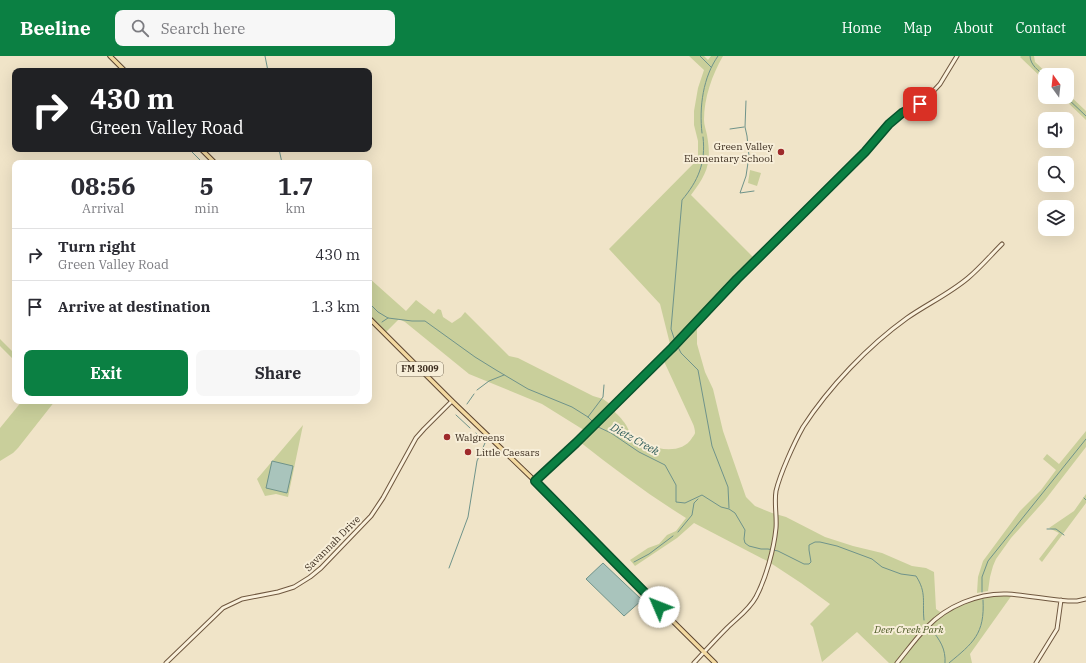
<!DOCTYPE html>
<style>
body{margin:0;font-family:"IBM Plex Serif",serif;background:#f7f7f7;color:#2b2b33;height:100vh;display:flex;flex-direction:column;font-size:15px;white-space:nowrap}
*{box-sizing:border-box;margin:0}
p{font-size:13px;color:#7c7c81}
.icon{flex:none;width:22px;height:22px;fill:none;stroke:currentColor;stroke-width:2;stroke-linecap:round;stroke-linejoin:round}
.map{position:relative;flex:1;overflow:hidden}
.details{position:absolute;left:12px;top:104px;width:360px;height:244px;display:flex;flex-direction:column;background:#fff;border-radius:8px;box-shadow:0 4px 16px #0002}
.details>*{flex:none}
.banner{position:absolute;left:12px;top:12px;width:360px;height:84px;border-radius:8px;box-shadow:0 4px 16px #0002;background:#202124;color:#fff;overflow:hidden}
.needle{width:26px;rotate:345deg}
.fabs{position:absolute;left:1038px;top:12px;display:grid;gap:8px}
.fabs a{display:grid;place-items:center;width:36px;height:36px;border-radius:8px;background:#fff;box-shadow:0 4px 16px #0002;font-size:20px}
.pin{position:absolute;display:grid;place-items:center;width:34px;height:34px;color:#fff;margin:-17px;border-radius:8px;box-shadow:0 2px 6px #0006}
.me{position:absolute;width:44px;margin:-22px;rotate:314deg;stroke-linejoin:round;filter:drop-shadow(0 0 3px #0008)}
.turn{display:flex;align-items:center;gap:14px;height:84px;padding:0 12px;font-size:18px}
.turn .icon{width:52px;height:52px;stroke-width:2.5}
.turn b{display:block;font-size:28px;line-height:34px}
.eta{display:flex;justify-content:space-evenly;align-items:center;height:68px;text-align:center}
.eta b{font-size:24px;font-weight:700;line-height:28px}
.action{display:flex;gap:8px;margin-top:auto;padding:8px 12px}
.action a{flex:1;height:46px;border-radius:8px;background:#0b8043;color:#fff;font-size:16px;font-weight:700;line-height:46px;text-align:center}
.action a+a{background:#f7f7f7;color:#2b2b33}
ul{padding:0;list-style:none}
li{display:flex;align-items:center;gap:12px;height:52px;padding:0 12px;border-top:1px solid #e1e1e2}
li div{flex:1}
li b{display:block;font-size:15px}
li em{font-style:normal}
header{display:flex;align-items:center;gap:24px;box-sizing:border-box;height:56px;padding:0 20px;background:#0b8043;color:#fff}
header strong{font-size:19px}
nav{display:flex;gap:22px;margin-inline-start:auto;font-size:14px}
.search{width:280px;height:36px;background:#f7f7f7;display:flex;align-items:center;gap:10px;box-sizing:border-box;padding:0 14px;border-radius:8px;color:#7c7c81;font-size:15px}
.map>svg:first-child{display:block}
.green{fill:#c9cf9b}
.water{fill:#a9c4bc;stroke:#6f938a}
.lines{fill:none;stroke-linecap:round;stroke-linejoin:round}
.stream{stroke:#6f938a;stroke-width:1}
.secondary-casing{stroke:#6f573f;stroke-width:5}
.primary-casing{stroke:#5b4430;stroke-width:5.5}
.secondary{stroke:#faf1dc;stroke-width:3}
.primary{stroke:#f3d9a0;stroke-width:3.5}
.route-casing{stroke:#07532c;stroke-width:10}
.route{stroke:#0b8043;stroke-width:7}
.poi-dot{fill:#9e2a2b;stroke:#f7eed8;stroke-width:1.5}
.labels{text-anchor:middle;stroke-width:4;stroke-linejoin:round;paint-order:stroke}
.shield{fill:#f7eed8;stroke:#756857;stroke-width:1}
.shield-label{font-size:9px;font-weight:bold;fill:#3d2e20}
.poi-label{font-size:10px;fill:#3d2e20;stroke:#f7eed8;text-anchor:start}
.street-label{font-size:10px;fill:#3d2e20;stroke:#f7eed8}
.park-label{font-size:10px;font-style:italic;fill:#4d5a26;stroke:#f7eed8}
.water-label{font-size:11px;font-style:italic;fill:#2f5d5a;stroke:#f7eed8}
</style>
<header>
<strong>Beeline</strong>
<div class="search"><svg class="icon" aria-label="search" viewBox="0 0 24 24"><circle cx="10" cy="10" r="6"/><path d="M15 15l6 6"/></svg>Search here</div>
<nav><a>Home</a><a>Map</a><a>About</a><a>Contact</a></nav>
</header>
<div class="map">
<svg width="1086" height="607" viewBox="0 0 1086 607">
<rect width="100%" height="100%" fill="#f0e4c8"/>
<path class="green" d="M689,0H704L708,4L711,0H723C712,19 704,42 704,64C704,69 706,74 707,79C712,107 707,118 691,139L753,201L670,288L660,248L609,193L698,103V85L694,69V55L698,32L704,14Z
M1021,0H1034L1035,6L1049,19H1045V25L1020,1Z
M1067,37L1086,55V64L1062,41H1067Z
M750,114L761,117L757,130L748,127Z
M369,222L406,255L416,244L434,258L438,253L441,254L443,261L452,267L461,261L465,256L509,300L518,302L593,340L603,343L610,348C612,355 619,359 623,365C627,369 628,374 631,378C644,392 680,402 692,382C692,382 695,378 695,377C695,374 694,370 693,368L662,301L697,265V288L705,316L713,333L723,375L746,441L755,450L772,457L786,461L825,481L853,490L882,497L912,510L926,512L934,516L936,553L943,558L959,549L990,539H1012L970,598L972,607H889L857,576L822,606L813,571L810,568L830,548L801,527L769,506L694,467L677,482L635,510L630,504L648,492L659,488L667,479L676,475L686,462C649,439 614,413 580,386L587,376L542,348L469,318L405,266L399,263L385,277L369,262Z
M0,283L15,298V305L0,290Z
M22,345H55L18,392L13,397L0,405V372Z
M303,369L288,441L276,438L265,440L257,423Z
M1086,375V391L1045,444L1011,482L996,503L993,510L990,521L988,535L977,537L978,521L983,505L1020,455L1041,434L1056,414L1043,403L1047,398L1059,408Z
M1086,438V447L1042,506L1039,503L1059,477L1049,472L1074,455Z"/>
<path class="water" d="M272,405L293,410L287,437L266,432Z
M603,507L642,544L624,560L586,523Z"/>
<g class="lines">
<path class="stream" d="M265,0L268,15
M700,0L711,11
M1030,0C1030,9 1039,15 1045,20
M1066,41L1086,60
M746,45L745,71L747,80L749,100L746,120L740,137L754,135
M730,73L744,71
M702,77C699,51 703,21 718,0
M189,93L203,107
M279,93L282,107
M369,247L378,256L388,262L412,265H425L475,301L496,314L528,333L572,351L588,361L594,367
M382,266L388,262
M675,285L671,273L682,144C698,125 706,107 703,81
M678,291L681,297L698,314L712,390L728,431L729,452
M477,334L489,325L504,319
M467,348L474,338
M456,359L470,372
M588,361L603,341L604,329
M596,370L611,377L639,396L665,409L676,429V446L685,447L702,439L721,451L729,453L735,457L745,474L744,483L745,487L749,490L761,493H768L778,495L804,508H809L811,506L809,494V489L815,486H820L837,490L872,503L882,511L901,518L916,520C927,537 922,546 924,564
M1084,442L1086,444
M1047,473H1056L1064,479
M678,476L692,459L694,447L698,443
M634,506L649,498L673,480
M449,512L468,461L477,405L485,387L476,377
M982,536V521L988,505L1086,383
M931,573C940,584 946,593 945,607
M949,607C973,587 985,578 983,544"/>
<g class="secondary-casing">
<path id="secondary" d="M535,425L576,387L681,282L737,223L865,96L889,68L902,57L918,49L927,42L940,28L957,0
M166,607L223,552L242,543L278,536L294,531L310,521L321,512L371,460L383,442L416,382L424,373L452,345
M694,607C705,595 716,583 727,572C737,562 749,554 756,541C766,522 774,493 776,472C777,460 774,447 776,435C780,418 794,387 803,371C829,331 868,290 907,262C927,248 949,238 968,222C980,212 991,199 1002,188
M897,607C907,595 916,582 927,571C947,550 978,537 1007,538C1028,539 1048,544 1068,545H1077L1086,543
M1036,607L1057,573L1061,544"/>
</g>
<g class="primary-casing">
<path id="primary" d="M110,0L125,15
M201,93L215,107
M369,262L452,345L535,425L598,491L715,607"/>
</g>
<use href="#secondary" class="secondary"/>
<use href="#primary" class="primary"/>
</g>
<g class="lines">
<g class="route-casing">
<path id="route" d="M659,551L535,425L576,387L672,292L737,223L865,96L889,68L902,57L920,48"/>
</g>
<use href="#route" class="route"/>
</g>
<g class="poi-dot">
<circle cx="781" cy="96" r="4"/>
<circle cx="447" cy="381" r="4"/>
<circle cx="468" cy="396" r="4"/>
</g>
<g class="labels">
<rect class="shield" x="397" y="306" width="46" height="14" rx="3"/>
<g class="shield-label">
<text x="420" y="316">FM 3009</text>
</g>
<g class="poi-label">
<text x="773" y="94" text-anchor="end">Green Valley<tspan x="773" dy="12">Elementary School</tspan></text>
<text x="455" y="385">Walgreens</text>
<text x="476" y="400">Little Caesars</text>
</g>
<g class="street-label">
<text transform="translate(332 487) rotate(-45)" y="4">Savannah Drive</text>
</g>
<g class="park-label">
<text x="909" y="577">Deer Creek Park</text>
</g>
<g class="water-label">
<text transform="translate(635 383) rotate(29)" y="4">Dietz Creek</text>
</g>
</g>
</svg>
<div class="fabs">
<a><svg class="needle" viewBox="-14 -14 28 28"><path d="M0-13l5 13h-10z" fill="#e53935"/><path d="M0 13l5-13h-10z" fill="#7c7c81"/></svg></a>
<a><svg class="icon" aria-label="sound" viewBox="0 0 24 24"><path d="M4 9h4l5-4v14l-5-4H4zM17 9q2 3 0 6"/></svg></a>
<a><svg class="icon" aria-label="search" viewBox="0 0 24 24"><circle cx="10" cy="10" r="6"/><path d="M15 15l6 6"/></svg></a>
<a><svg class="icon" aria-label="layers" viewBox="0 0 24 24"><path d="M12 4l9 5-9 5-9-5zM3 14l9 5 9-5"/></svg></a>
</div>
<div class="pin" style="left:920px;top:48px;background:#d93025"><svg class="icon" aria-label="arrive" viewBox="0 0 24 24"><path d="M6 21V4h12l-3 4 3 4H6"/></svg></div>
<svg class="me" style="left:659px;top:551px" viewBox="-20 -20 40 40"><circle r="19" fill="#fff"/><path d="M0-13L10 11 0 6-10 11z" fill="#0b8043"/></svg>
<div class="banner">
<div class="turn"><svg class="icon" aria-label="right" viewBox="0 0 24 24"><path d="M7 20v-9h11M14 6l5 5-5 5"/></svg><div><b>430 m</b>Green Valley Road</div></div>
</div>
<section class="details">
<div class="eta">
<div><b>08:56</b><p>Arrival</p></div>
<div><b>5</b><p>min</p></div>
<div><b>1.7</b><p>km</p></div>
</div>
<ul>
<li><svg class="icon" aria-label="right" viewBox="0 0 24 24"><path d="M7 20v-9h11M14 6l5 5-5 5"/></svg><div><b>Turn right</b><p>Green Valley Road</p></div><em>430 m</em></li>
<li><svg class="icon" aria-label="arrive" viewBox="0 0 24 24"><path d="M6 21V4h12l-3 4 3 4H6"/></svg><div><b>Arrive at destination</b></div><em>1.3 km</em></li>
</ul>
<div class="action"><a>Exit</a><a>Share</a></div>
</section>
</div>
